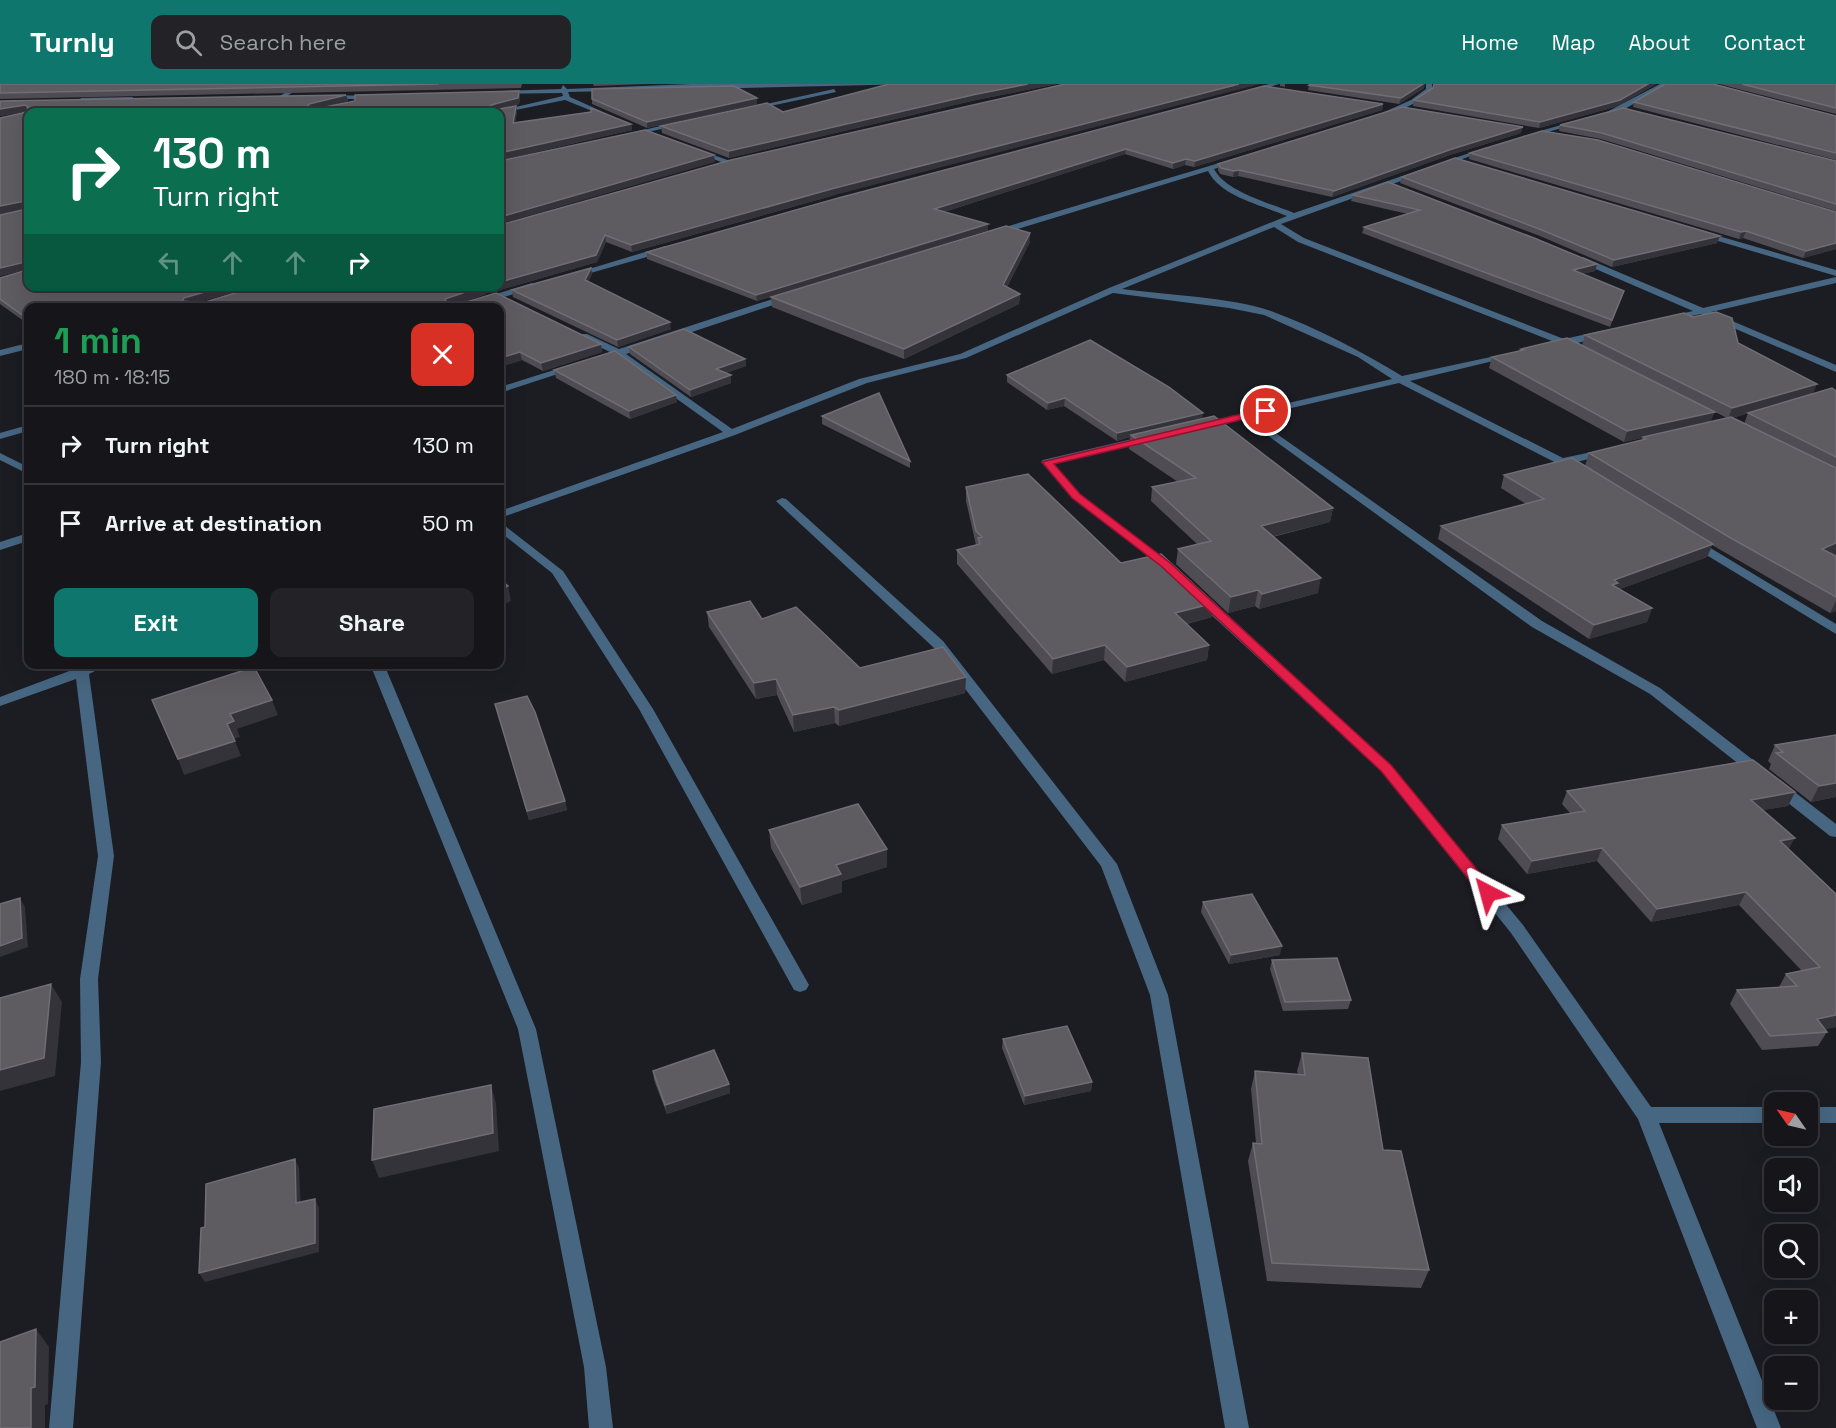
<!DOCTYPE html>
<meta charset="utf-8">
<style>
body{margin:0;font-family:"Space Grotesk",sans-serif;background:#222227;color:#f1f3f6;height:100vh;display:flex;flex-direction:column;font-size:22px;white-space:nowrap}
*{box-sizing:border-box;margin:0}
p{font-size:20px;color:#9d9fa2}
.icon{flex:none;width:33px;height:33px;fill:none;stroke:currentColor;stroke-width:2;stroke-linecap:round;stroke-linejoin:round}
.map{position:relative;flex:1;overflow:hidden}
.details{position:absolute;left:24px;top:219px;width:480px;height:366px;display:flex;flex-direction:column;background:#15151a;border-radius:12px;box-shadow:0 6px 24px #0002,0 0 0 2px #343439}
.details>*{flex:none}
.top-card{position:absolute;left:24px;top:24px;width:480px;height:183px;border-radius:12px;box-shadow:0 6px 24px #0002,0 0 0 2px #343439;background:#0b6e4f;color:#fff;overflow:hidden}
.needle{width:39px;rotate:304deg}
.controls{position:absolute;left:1764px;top:1008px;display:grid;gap:12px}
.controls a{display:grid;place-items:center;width:54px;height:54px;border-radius:12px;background:#15151a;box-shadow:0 6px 24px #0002,0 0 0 2px #343439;font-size:30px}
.pin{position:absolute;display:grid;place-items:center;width:51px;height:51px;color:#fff;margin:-26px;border:3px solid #fff;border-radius:50%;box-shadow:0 2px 6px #0007}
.me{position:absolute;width:66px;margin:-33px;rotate:321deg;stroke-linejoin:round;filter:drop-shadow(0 0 4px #0008)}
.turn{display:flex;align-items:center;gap:21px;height:126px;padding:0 30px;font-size:27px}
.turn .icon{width:78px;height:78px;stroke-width:2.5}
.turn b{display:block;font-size:42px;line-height:51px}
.lanes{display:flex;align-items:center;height:57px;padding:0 30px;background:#0003;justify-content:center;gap:30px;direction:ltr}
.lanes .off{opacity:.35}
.round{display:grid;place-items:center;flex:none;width:63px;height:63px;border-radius:12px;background:#222227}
.overview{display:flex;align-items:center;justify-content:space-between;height:102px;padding:0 30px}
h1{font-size:36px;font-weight:700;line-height:45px;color:#1e9e55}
.primary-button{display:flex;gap:12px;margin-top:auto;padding:12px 30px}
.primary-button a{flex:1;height:69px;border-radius:12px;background:#0f766e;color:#fff;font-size:24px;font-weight:700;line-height:69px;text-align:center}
.primary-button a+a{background:#222227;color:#f1f3f6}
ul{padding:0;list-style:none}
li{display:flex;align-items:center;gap:18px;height:78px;padding:0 30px;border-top:2px solid #343439}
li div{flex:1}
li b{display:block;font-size:22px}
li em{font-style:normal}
header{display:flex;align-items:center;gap:36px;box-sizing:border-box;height:84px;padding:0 30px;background:#0f766e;color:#fff}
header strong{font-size:28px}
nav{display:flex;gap:33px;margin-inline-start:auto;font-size:21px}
.search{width:420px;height:54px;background:#222227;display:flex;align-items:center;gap:15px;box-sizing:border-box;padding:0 21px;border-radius:12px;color:#9d9fa2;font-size:22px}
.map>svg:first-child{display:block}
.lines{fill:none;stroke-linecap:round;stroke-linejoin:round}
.minor{fill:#466682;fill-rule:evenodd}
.wall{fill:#504c53;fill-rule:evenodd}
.shaded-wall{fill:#35333a}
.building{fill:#5e5b61;stroke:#706e74;stroke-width:1.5}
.route{fill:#e11d48;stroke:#92132f;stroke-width:1.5}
</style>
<header>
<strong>Turnly</strong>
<div class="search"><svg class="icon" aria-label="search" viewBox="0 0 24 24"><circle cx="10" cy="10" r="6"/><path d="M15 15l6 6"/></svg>Search here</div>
<nav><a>Home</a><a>Map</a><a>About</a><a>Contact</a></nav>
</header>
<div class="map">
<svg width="1836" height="1344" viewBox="0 0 1836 1344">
<rect width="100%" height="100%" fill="#1c1c23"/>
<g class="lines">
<path class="minor" d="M298,0H305L284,14H280V12Z
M691,0H915L568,8L570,13L612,32L607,33L565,16L500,29L494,28L563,12L562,9L499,10L501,7L561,5L563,1L567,5Z
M1269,0H1279L1247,10L1244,8Z
M1426,0H1432V6C1419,19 1402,26 1385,31L1382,29L1411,16L1426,5Z
M1660,0H1668L1623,26L1604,33L1601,31Z
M834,5L836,8L752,26L749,24Z
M327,11L375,12L378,14L375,16L325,14Z
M81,14L132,13L135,15L79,17Z
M1578,36L1580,39L1526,54L1523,52Z
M681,37L683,40L626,53L623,51Z
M1487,63L1493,64L1281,140L1304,154L1564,255L1605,246L1608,247V251L1566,262H1549V258L1552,257L1298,158L1274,143L1122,205C1166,211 1231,213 1271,227C1317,244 1361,267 1402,292L1514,268V272L1410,297L1563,374L1606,365L1610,366V370L1572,379L1586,387L1584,389H1576L1399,299L1253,333L1542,537L1660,604L1836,740V753L1830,752L1650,610L1532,543L1267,351L1242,336L1197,344V340L1392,295L1358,273L1264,231L1229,224L1113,209L966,274L867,299L735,351L500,434V427L723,348L617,272L594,278V274L610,268L581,254V250H587L619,265L788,210H794V214L626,270L732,345L859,295L960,270L1109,204L1287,132C1262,121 1221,113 1208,87L998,151H992V147L1236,74L1239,78L1214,85C1226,108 1270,119 1294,129Z
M693,65H697L733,78L726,80L693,67Z
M1701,147L1836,186V192L1698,151L1697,149Z
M665,162L669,165L668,167L573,194L569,191Z
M1577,173H1583L1703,224L1836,193V199L1711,228L1836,281V288L1701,230L1666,237V233L1693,227L1577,177Z
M532,199L536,202L535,204L465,224H449Z
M28,259V265L0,272V266Z
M570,281L579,283L500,309V303Z
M28,341V347L0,355V349Z
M1149,351L1153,352V356L1054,380L1080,410L1173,481L1175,484L1173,487L1169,488L1072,414L1041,378L1043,376Z
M0,369L28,383V390L0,376Z
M782,414L786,415L943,557L1117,780L1168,911L1249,1344H1225L1150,911L1101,782L933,563L778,419L776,417Z
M500,438L563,487L653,625L809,901L806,906L800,908L794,906L639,625L552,489L500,448Z
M28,449V457L0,466V458Z
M1694,454L1836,540V550L1690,461L1688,458Z
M1198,507L1203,508L1391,681L1523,841L1651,1023H1774V1039H1659L1781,1344H1757L1638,1035L1511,849L1381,687L1193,514L1192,511Z
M88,580H109L89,590L114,772L98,895L101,978L73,1344H49L81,978L80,895L98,772L76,595L0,622V613Z
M370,580H384L536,945L606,1283L613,1344H589L584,1283L518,945Z
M1808,1023H1836V1039H1808Z"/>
</g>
<path class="wall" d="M0,0H522L521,4L0,15Z
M593,0H647L594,2Z
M889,0H1057L976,16L729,74L662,49L661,42L783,28Z
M1280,0H1285V3L1280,2Z
M1434,0H1656L1618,22L1539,44L1413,22L1414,16L1433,4Z
M1719,0H1836V30Z
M1309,1L1424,4L1399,20L1308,6Z
M519,7L520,13L519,20L500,25L516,22L517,28L515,39L591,28V24L631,40L632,46L500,76V28H28V202H254L199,218L202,219L258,202H483L486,210L460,219H463L496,209L601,260L602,268L543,287L522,276L500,283V224H28V240L0,220V194L27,186V185L0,192V131L27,124L0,130V34L27,28L28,27L0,32V17L346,11L348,17L318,24H320L355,17V11Z
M592,15L757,20L647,44L592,20Z
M1634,18L1836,32V76L1633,23Z
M1383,20L1382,26L1194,83L1185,81L1173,85L1125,70L944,128L988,146L757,217L647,175V168L842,113Z
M1560,41L1836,77V127L1601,55L1559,47Z
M1521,49L1450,71L1332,113L1238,92L1233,93L1220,90L1218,86V80Z
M1470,69L1836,128V165L1803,174L1743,154L1739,155L1469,75Z
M1402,93L1720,152L1717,159L1612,183L1540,152L1400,99Z
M1388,98L1597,180L1595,187L1582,190L1624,207L1610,243L1362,149L1364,143L1408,130L1351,117L1353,111Z
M835,111L632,168L606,158L597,178L500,206L494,202H500V141Z
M1030,149V158L1007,203L1020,210L1019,220L904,275L772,223L771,213Z
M592,190L588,198L671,245L618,263L513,213L512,206Z
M1585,251L1738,259L1813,310L1836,307V471H1835L1836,472V527L1830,529L1712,461L1707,473L1620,505L1652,524L1647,538L1589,555L1438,455L1441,442L1526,420L1501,404L1504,391L1585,382L1589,369L1642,356V354L1624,358L1489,284L1492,273L1520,267L1521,265L1711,338L1727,334L1582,261ZM1799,314L1748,329L1744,340L1732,334Z
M629,263L745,275L746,282L726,289L731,299L691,313L630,270Z
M554,286L677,318L630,335L556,294Z
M1007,291L1202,335L1333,424L1330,438L1273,453L1318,509L1259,525L1255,522L1228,529L1176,480L1178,465L1197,460L1151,417L1152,403L1178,398L1129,365L1130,353L1117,357L1064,322L1047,326L1007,298Z
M822,332L910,377V384L822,340Z
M966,403L1121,479L1214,519L1212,533L1187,540L1209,561L1207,576L1125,598L1104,576L1052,590L957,480V466L976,461L966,417Z
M707,528L762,535L860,584L966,593L965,609L839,642L835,639L794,648L777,611L756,615L709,543Z
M495,620L565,717L567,726L529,736Z
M1775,661L1836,713L1811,718L1769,685L1771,680L1768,677Z
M1567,707L1795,708L1788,722L1763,726L1789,765L1836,810V943L1825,945L1827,948L1818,962L1762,966L1730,920L1737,906L1779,903L1786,890L1802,887L1739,821L1651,838L1597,777L1527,790L1498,755L1502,741L1570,729L1562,720Z
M769,746L887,783L842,797V808L802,821L771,764Z
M1203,818L1280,871L1229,880L1201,828Z
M1272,876L1351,916L1348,925L1283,927L1270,885Z
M1003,955L1092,998L1091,1007L1024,1021L1002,964Z
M1302,969L1383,1066L1429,1186L1421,1204L1267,1197L1248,1077L1253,1059H1256L1251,1005L1255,987L1298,990L1297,987Z
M653,987L729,1000L730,1009L667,1030L654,996Z"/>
<path class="shaded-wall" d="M1028,0H1057L976,16L729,74V67L977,10Z
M1239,0H1260L835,111L632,168L631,161L835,104Z
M1423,0H1425L1424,4L1399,20L1401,14Z
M1648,0H1656L1618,22L1539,44L1540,38Z
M519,7L520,13L519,20L492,27L491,21Z
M346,11L348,17L310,26L307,22L309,20Z
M757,14V20L647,44V38Z
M1383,20L1382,26L1194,83L1195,77Z
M25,21L28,27L0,32V25Z
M516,22L517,28L514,45L513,39Z
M631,40L632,46L500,76V69Z
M1523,43L1521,49L1450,71L1332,113L1334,107L1452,65Z
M1126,65L1125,70L934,131V125Z
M714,71L715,78L500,140V133Z
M1186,75L1185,81L1173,85V79Z
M1239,86L1238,92L1233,93L1234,87Z
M25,117L28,124L0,130V122Z
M988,140V146L757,217L756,211Z
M1746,147L1743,154L1739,155L1741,148Z
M1030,149V158L1003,210V201Z
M605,151L606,158L597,178L500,206V198Z
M1720,152L1717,159L1612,183L1614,176Z
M1836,159V165L1803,174L1806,167Z
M25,178L27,185L0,192V184Z
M1597,180L1595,187L1571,192L1573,186Z
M591,184L592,190L586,203L585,196Z
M225,202H254L186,222L182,217L184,214Z
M484,203L486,210L447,223L445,215Z
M1020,210L1019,220L904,275V265Z
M670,238L671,245L618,263L617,256Z
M601,260L602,268L543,287L541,279Z
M520,268L522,276L500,283V274Z
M745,275L746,282L717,292L716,285Z
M731,291V299L691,313L690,306Z
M1817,300L1813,310L1728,335L1732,324Z
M676,311L677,318L630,335L629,327Z
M1065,314L1064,322L1047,326L1048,319Z
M1715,328L1710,339L1643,353L1642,354L1624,358L1627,347Z
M1203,329L1202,337L1131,351L1130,353L1117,357V349Z
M1333,424L1330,438L1258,456L1261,442Z
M1836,459V471L1816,479L1822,465Z
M1713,460L1707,473L1615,507L1607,514L1614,496Z
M1321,494L1318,509L1259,525L1262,510Z
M508,502L511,517L500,522V505Z
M1258,506L1255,522L1228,529L1231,513Z
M1836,517V527L1830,529Z
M1214,519L1212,533L1173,543L1175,529Z
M1652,524L1647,538L1589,555L1594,541Z
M1105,561L1104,576L1052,590L1053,575Z
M1209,561L1207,576L1125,598L1127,583Z
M966,593L965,609L839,642V626Z
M776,595L777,611L756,615L754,599Z
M272,616L278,631L237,645L240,653L233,655L227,640L230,630Z
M834,623L835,639L794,648L793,631Z
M235,657L241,672L184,691L178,675Z
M1836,699V713L1811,718L1819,702Z
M1795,708L1788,722L1745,729L1751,716Z
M565,717L567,726L529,736L527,727Z
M1795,754L1787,768L1780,757Z
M1602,764L1597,777L1527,790L1532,777Z
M887,765V783L842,797V808L802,821L800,803L836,781Z
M1746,808L1739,821L1651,838L1657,825Z
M20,814L25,823L28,863L0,873V862Z
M1282,862L1280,871L1229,880L1231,871Z
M51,900L62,918L55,992L0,1007V986Z
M1836,931V943L1809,949L1817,935Z
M1092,998L1091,1007L1024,1021L1025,1012Z
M729,1000L730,1009L667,1030L665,1021Z
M491,1001L496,1019L499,1067L379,1094L372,1076Z
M295,1075L299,1084L301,1129L296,1119Z
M315,1115L319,1124V1168L205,1198L199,1189Z
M36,1245L49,1263L48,1320L45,1321V1344H31V1304Z"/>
<path class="building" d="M0,0H439L0,9Z
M889,0H1028L977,10L729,67L661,42L767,19L783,28Z
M1065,0H1239L835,104L631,161L605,151L596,171L500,198V141L731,76Z
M1311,0H1423L1401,14L1309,1Z
M1434,0H1648L1620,16L1540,38L1414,16L1433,4Z
M1665,0H1713L1836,32V69L1634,18Z
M1742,0H1836V24Z
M734,2L757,14L647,38L592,15V5Z
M1264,2L1383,20L1195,77L1186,75L1173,79L1126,65L934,125L988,140L756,211L647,168L842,113Z
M519,7L518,14L491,21L493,24L499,25L516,22L513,39L591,28V24L631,40L500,69V28H28V202H225L184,214L182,217L202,219L258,202H483L445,215L447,219H463L496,209L601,260L541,279L520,268L500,274V224H28V235L0,215V194L27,186V180L25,178L0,184V131L27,125L28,119L25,117L0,122V34L27,28L28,23L25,21L0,25V17L346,11L309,20L307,22L320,24L355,17V11Z
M1402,23L1523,43L1452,65L1334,107L1239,86L1234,87L1221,84L1218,80Z
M1623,24L1836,77V120L1602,49L1560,41Z
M645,46L714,71L500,133V77Z
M1542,47L1598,56L1836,128V159L1806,167L1746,147L1741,148L1470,69Z
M1455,74L1720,152L1614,176L1542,146L1402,93Z
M1388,98L1534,154L1597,180L1573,186L1624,207L1612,236L1364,143L1420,126L1353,111Z
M1006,142L1030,149L1003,201L1020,210L904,265L771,213Z
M591,184L585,196L670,238L617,256L512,206Z
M1716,228L1732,234L1738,259L1817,300L1732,324L1585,251L1684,229L1693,233Z
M684,245L745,275L716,285L731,291L690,306L629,263Z
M1567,254L1715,328L1627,347L1492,273L1524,266L1521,265Z
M1090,256L1169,303L1203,329L1117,349L1065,314L1048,319L1007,291Z
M615,267L676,311L629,327L554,286Z
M1832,304L1836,307V373L1748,329Z
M879,309L910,377L822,332Z
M1214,332L1333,424L1261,442L1321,494L1262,510L1258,506L1231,513L1178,465L1211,457L1152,403L1196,394L1131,351Z
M1731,333L1836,384V459L1822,465L1836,472V513L1729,453L1589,369L1646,355L1643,353Z
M1572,374L1713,460L1614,496L1618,499L1612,501L1652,524L1594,541L1441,442L1544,415L1504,391Z
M1028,390L1121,479L1161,470L1214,519L1175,529L1209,561L1127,583L1105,561L1053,575L957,466L980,460L978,454L982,453L976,447L966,403Z
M500,495L508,502L500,505Z
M750,517L762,535L796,523L860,584L943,563L966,593L839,626L834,623L793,631L776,595L754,599L707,528Z
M254,583L272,616L230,630L234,637L227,640L235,657L178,675L152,616Z
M527,612L535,628L565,717L527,727L495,620Z
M1836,651V699L1819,702L1776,669L1783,668L1775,661Z
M1753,676L1795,708L1751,716L1795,754L1780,757L1836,810V931L1817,935L1827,948L1770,952L1737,906L1797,902L1786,890L1820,883L1746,808L1657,825L1602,764L1532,777L1502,741L1585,727L1567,707Z
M858,720L887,765L836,781L841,790L800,803L769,746Z
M1252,810L1282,862L1231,871L1203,818Z
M20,814L22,854L0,862V820Z
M1337,874L1351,916L1285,918L1272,876Z
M51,900L44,974L0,986V914Z
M1067,942L1092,998L1025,1012L1003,955Z
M714,966L729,1000L665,1021L653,987Z
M1302,969L1368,974L1383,1066L1401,1067L1429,1186L1272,1179L1253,1059L1262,1060L1255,987L1305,991Z
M491,1001L493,1049L372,1076L374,1025Z
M295,1075L296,1119L315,1115V1159L199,1189L201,1144L205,1143L206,1100Z
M36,1245L35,1303L31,1304V1344H0V1258Z"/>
<path class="route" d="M1266,324L1271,327L1270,329L1054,380L1080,410L1169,478L1391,681L1493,805L1496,809L1493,813H1483L1381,687L1161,482L1072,414L1042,378Z"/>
</svg>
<div class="controls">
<a><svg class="needle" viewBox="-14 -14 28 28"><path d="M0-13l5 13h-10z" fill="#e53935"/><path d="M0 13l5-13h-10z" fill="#9d9fa2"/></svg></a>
<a><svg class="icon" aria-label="sound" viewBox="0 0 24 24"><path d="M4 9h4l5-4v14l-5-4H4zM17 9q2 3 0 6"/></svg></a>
<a><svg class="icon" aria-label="search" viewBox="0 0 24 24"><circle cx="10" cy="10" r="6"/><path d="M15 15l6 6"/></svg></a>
<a>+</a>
<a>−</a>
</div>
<div class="pin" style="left:1266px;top:327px;background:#d93025"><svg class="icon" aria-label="arrive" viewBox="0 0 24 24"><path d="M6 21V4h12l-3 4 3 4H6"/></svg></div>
<svg class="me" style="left:1488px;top:809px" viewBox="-20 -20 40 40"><path d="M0-17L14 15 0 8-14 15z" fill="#e11d48" stroke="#fff" stroke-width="4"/></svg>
<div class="top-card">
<div class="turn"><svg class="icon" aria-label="right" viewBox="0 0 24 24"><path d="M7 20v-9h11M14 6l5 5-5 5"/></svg><div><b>130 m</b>Turn right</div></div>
<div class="lanes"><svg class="icon off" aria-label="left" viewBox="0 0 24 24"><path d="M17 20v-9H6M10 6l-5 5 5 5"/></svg><svg class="icon off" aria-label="ahead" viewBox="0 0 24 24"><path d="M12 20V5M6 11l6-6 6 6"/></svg><svg class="icon off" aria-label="ahead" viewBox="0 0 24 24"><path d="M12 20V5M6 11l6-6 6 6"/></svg><svg class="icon" aria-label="right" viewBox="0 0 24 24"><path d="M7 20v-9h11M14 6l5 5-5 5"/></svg></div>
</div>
<section class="details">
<div class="overview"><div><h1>1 min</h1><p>180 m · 18:15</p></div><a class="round" style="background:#d93025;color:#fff"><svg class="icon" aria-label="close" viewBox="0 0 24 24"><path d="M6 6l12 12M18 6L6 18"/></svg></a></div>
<ul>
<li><svg class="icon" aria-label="right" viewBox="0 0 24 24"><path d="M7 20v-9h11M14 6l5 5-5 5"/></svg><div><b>Turn right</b></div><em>130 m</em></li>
<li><svg class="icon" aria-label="arrive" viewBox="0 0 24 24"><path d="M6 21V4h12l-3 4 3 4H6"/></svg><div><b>Arrive at destination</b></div><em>50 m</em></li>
</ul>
<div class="primary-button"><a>Exit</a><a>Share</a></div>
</section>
</div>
